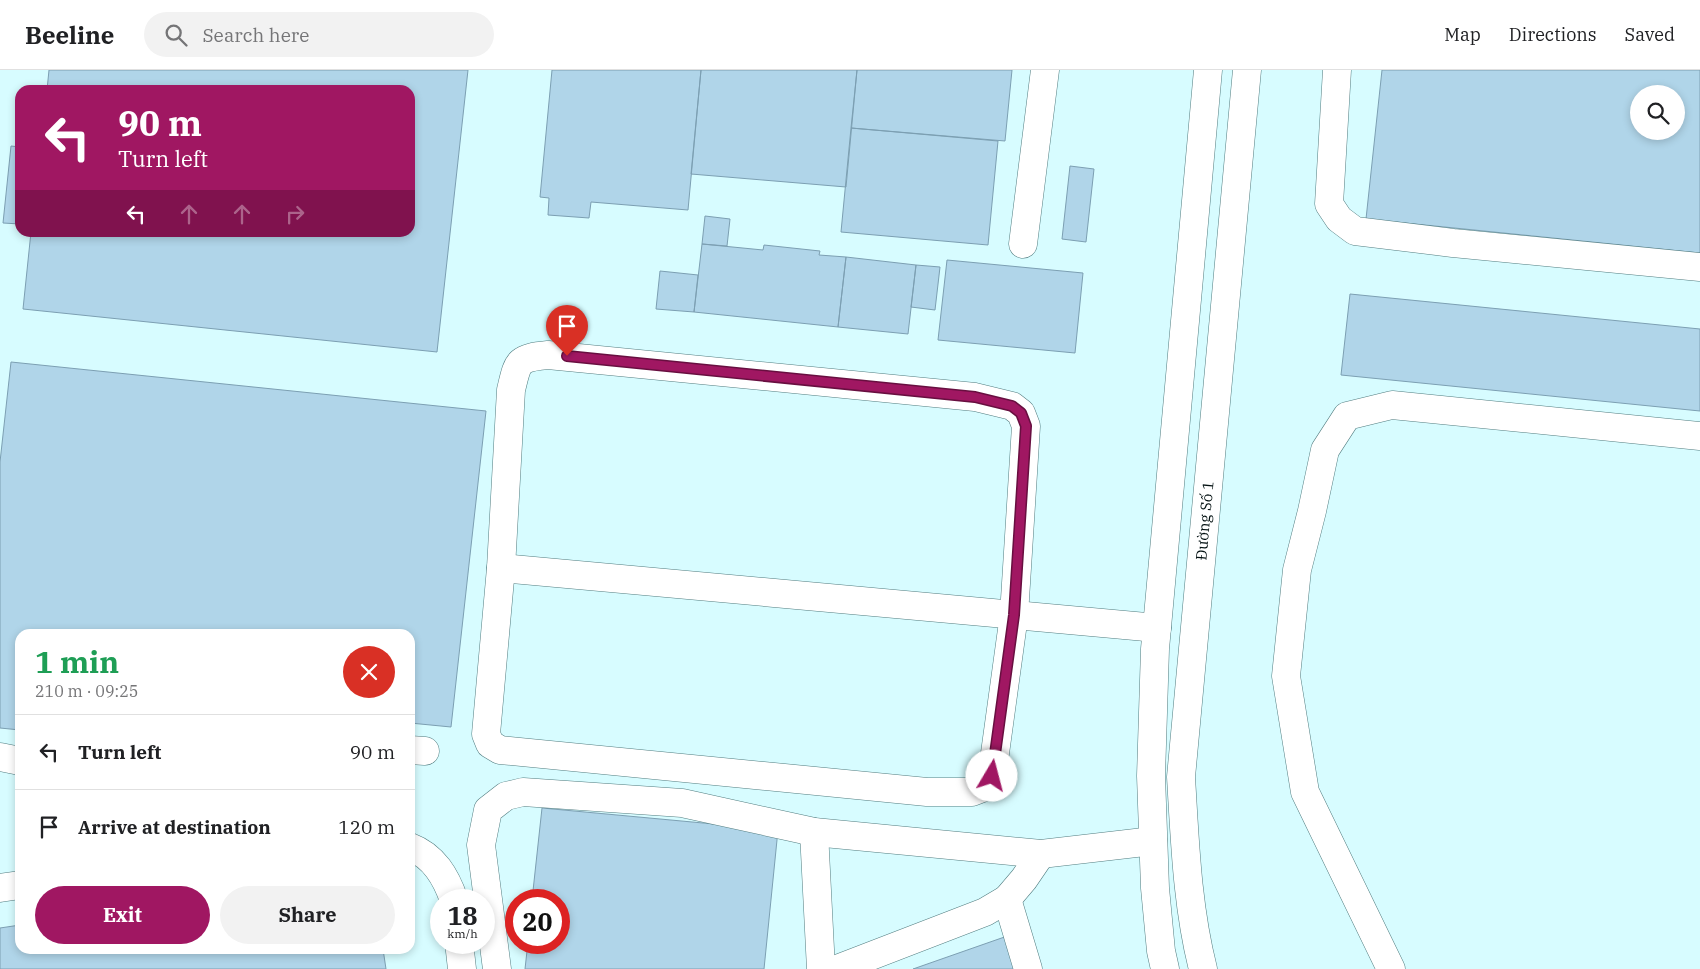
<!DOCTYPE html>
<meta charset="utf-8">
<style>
body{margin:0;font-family:"IBM Plex Serif",serif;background:#f2f2f2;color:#202124;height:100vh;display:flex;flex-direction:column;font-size:19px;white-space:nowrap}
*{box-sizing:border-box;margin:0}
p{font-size:16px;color:#757577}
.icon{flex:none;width:28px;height:28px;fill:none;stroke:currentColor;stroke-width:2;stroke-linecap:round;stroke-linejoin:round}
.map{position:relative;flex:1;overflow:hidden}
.details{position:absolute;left:15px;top:559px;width:400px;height:325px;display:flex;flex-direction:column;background:#fff;border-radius:15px;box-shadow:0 2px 8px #0003}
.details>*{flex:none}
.banner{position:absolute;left:15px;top:15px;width:400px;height:152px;border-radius:15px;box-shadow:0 2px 8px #0003;background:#a01762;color:#fff;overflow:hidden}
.fabs{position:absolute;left:1630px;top:15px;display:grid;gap:10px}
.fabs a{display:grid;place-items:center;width:55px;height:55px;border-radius:50%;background:#fff;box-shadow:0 2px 8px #0003;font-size:25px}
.speed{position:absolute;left:430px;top:819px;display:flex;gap:10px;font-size:25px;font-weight:700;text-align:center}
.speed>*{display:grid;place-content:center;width:65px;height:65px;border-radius:50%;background:#fff;box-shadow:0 2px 8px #0003;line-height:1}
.speed small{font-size:12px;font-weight:400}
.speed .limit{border:8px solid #d22;background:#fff;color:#111}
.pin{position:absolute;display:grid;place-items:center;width:42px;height:42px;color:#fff;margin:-51px -21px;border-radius:50% 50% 50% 0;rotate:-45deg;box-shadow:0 0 5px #0007}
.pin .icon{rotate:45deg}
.me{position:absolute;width:55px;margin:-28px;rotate:8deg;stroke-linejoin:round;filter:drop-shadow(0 0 4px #0008)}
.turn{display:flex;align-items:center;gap:18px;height:105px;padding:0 20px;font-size:22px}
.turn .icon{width:65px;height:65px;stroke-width:2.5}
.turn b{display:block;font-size:35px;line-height:42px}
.lanes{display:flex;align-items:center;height:48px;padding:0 20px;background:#0003;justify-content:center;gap:25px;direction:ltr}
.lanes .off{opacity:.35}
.round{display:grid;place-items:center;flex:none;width:52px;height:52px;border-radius:26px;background:#f2f2f2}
.head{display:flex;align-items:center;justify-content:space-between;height:85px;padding:0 20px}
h1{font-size:30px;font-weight:700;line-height:38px;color:#1e9e55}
.button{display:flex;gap:10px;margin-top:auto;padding:10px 20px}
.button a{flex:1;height:58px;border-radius:30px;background:#a01762;color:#fff;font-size:20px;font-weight:700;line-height:58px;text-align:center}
.button a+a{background:#f2f2f2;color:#202124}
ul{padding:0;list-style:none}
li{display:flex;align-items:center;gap:15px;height:75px;padding:0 20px;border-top:1px solid #e0e0e0}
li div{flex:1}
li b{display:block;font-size:19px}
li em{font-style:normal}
header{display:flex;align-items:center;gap:30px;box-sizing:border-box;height:70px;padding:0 25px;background:#fff;border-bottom:1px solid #e0e0e0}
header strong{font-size:24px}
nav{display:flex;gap:28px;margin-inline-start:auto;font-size:18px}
.search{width:350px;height:45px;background:#f2f2f2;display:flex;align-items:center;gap:12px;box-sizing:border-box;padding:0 18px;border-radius:28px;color:#757577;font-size:19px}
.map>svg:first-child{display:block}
.building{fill:#b0d5e9;stroke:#7c9fb2;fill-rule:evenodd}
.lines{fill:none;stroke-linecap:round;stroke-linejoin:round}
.minor-casing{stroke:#527d80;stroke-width:29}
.minor{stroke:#fff;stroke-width:28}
.route-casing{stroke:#680f40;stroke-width:12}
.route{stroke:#a01762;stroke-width:9}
.labels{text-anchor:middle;stroke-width:4;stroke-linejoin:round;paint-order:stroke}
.street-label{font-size:15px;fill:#021011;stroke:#d7fcff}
</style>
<header>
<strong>Beeline</strong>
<div class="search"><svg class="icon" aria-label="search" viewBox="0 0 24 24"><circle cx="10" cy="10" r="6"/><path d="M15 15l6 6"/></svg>Search here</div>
<nav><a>Map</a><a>Directions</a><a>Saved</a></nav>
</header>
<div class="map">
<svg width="1700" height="899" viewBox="0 0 1700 899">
<rect width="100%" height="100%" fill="#d7fcff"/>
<path class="building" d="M49,0H468L437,282L23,239L31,162H410V20H47Z
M552,0H701L688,140L591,132L589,148L548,145L549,128L540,127Z
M701,0H857L846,117L691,104Z
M857,0H1012L1005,71L851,58Z
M1382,0H1700V183L1366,149ZM1639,24H1676V61H1639Z
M851,58L998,71L988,175L841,162Z
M11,76L20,77V154L3,153Z
M1070,96L1094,99L1086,172L1062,169Z
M705,146L730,149L727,176L702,174Z
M702,174L763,180L764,175L820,181L819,185L846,187L838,257L694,242Z
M846,187L916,195L908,264L838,257Z
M947,190L1083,203L1075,283L938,270Z
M916,195L940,197L935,240L911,237Z
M660,201L698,205L694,242L656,239Z
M1350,224L1700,259V341L1341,305Z
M11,292L486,341L451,657L410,653V564H20V660L0,658V392Z
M542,738L778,760L764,899H525L528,872H559V830H532Z
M20,855V879H383L386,899H0V858Z
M1013,864L1025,899H913Z"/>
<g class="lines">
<g class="minor-casing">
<g id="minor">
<path d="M1337,0L1329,134L1339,149L1355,161L1453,173L1700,197"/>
<path d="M1023,174L1045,0"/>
<path d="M548,285L975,327L1012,336L1021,343L1026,356L1014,545L992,705L985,717L972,722H927L500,680L490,674L486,664L501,498L511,320C518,291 517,288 548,285Z"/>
<path d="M501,498L1157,558"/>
<path d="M410,680L425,681"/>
<path d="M0,687L20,691"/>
<path d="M814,762L821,899"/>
<path d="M410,777C434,786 446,807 454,830"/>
<path d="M0,818L20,815"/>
<path d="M1007,829L1028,899"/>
<path d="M459,872L462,899"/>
<path d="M497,899L481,775L488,740L506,726L523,722L682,733L814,762L1041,784L1153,771"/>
<path d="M837,899L985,842L1007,829L1024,809L1041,784"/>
<path d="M1165,899L1161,881L1155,818L1151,706L1155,579L1208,0"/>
<path id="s1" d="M1203,899C1187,836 1185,772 1181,707L1247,0"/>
<path d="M1391,899L1305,722L1286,606L1297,500L1312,441L1325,380L1347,346L1392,335L1700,366"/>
</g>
</g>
<use href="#minor" class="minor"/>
</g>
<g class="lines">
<g class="route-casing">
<path id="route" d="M567,286L975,327L1012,336L1021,343L1026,356L1014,545L992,706"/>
</g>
<use href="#route" class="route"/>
</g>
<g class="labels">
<g class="street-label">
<text dy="5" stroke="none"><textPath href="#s1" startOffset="451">Đường Số 1</textPath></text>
</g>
</g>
</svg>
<div class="fabs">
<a><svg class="icon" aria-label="search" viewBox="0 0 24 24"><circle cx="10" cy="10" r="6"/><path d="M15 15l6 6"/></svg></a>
</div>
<div class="speed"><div>18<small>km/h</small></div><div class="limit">20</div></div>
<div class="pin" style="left:567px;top:286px;background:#d93025"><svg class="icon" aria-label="arrive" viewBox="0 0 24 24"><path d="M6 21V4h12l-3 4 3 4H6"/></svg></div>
<svg class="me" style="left:992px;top:706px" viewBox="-20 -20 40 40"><circle r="19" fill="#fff"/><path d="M0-13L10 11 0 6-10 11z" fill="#a01762"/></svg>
<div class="banner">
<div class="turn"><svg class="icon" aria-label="left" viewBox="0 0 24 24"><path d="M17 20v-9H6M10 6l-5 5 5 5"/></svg><div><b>90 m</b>Turn left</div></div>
<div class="lanes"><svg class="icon" aria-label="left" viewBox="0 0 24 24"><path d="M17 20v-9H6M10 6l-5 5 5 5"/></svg><svg class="icon off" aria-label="ahead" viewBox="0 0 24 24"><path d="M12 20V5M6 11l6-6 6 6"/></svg><svg class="icon off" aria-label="ahead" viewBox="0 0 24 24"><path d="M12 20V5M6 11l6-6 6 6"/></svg><svg class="icon off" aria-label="right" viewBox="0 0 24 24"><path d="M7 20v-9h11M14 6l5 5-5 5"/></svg></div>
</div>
<section class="details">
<div class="head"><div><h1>1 min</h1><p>210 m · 09:25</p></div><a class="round" style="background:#d93025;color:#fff"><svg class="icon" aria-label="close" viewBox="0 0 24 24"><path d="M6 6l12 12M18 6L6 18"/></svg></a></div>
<ul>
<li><svg class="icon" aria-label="left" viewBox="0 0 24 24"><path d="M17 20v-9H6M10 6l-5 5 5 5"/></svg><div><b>Turn left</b></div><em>90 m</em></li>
<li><svg class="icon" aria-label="arrive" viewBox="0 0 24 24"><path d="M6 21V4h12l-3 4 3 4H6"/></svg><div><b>Arrive at destination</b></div><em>120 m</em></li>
</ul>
<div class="button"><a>Exit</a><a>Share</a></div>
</section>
</div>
